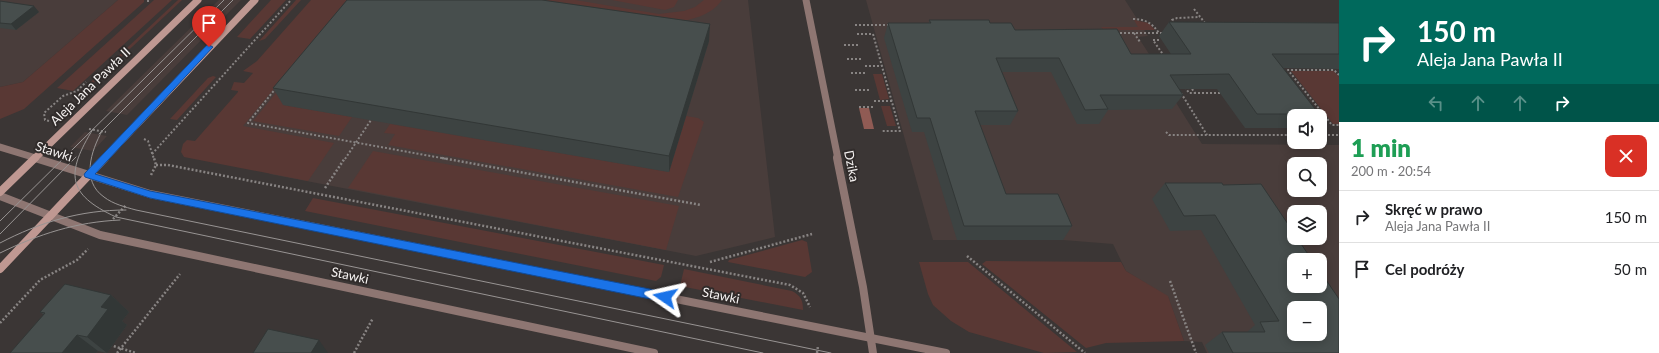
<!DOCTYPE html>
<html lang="pl">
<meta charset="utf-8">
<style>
body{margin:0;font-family:Lato,sans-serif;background:#f6f6f6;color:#202124;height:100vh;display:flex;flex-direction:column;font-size:15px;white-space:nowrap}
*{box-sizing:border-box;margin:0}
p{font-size:13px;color:#757577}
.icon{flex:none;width:22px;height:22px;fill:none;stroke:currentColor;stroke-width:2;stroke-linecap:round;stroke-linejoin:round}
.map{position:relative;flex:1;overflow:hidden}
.details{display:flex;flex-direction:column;background:#fff;width:320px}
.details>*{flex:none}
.hud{background:#00695c;color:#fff;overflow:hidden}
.fabs{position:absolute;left:1287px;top:109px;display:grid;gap:8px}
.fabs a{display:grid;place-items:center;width:40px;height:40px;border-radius:8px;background:#fff;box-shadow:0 2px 10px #0003;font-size:20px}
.pin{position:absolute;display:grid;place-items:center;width:34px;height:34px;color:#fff;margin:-41px -17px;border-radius:50% 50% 50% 0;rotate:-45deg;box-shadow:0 0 4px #0007}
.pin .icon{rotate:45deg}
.me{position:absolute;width:44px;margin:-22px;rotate:281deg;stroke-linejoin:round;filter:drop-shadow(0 0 3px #0008)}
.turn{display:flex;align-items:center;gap:14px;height:84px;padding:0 12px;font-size:18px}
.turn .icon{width:52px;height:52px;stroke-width:2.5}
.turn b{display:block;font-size:28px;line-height:34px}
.lanes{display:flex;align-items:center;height:38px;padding:0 12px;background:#0003;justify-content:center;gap:20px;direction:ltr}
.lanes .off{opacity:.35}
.round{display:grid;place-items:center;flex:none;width:42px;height:42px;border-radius:8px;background:#f6f6f6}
.headline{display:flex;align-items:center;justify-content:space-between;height:68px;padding:0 12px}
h1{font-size:24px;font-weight:800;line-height:30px;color:#1e9e55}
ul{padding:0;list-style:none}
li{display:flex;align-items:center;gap:12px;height:52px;padding:0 12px;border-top:1px solid #e0e0e0}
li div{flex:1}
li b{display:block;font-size:15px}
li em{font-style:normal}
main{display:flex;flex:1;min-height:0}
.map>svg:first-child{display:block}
.built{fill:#493d3b;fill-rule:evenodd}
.green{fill:#593834}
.forest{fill:#905b54}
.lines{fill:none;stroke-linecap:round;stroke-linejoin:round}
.path-far1{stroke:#888483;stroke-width:2;stroke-dasharray:2 2;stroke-linecap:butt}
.path{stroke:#888483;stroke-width:2.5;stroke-dasharray:2 2;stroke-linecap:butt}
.minor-far1{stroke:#8e7672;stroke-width:7}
.minor{stroke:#8e7672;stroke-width:8}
.tertiary-far1{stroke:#8e7672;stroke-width:7}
.tertiary{stroke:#8e7672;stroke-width:8}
.secondary-far1{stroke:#bf9892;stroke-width:7}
.secondary{stroke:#bf9892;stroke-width:8}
.tram{stroke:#989493;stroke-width:1}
.wall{fill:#3d4342}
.shaded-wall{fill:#323736}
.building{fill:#474e4d;stroke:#323736;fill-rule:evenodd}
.route{fill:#1a73e8;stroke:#114b97}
.labels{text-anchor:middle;stroke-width:4;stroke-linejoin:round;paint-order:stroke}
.street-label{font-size:13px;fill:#f7f4f3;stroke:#312c2b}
</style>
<main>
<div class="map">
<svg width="1339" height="353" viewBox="0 0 1339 353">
<rect width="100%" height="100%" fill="#3b3635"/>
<path class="built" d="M0,0H118L23,82L0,87Z
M219,0H241L127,115L106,111Z
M339,0H748L775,237L696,256L270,174L225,134Z
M866,0H1125L1148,36L1138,37L1162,74H1158L1202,144L1339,145V353H1207L1202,342L1184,341L1168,297L1126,271L1113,244L1063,240H933ZM1294,164H1320V190H1294ZM1294,212H1320V238H1294ZM1294,260H1320V286H1294ZM1294,308H1320V334H1294Z
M85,132L107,136L93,151L70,147Z"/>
<path class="green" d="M118,0H144V2L24,109L0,119V87L23,82Z
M154,0H172L73,91L57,88Z
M178,0H182L83,93L80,92Z
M271,0H286L250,39L237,37Z
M296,0H301L265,39L259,41Z
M311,0H347L243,126L334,143L308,181L184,157L181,152L183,144L187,140L195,141L238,92V91L231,90L234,82L244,83L253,73L243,71L257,61Z
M352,0L283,105L352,117L339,136L253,121Z
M524,0H575L659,14L684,11L695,7L704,0H722C711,16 690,20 673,23Z
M612,0H678L674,7L665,10Z
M1134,20L1149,23L1155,30H1104L1101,27H1138Z
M1291,71H1334L1339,77V124H1333Z
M873,74H882L889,99L880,100Z
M213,76L216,77L177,120L170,119L208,78Z
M881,106H890L896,126H887Z
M686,116L698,118L704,122L678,197L388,145L395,134L384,133L390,124L668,172Z
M373,151L679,206L666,250L348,188Z
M313,198L664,265L661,277L656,281L305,211Z
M802,240L807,242L812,272L805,277L728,262L729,260Z
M986,261L1121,262L1126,271L1168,296L1184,341L1106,343L1086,348L982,264Z
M919,262H968L1077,352L1044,353L969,332L951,321L933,305L928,294Z
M684,269L792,291C801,296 803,300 803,310L680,286Z"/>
<path class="forest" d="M859,108H869L874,129H864Z"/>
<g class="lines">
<path class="path-far1" d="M148,0V3
M1194,9L1205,23
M1133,19C1145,19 1152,23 1159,33
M1173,24L1172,20L1177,18L1200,17
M855,25H890
M1116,33H1162
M1134,33L1140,42
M857,34H873L900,131H881
M1159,40H1153L1164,56
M844,45H860
M847,59H863
M865,66H882
M851,73H867
M1339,75L1334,70H1288L1332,125H1339
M1185,87L1189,93H1195
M276,88L248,123L447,159
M1192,89L1195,93H1221
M855,90H871
M1181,93L1207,135
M874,101H892
M859,107H875
M49,121L45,120L44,113L63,96L77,91L86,82
M89,129L106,132
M1166,132L1169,135H1294
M1320,135H1339
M144,139L148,141L154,159
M152,154L291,0
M345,159L371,120"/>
<path class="path" d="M442,158L701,205
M156,165H168L790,285L803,293L810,307
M151,175L156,165L154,158
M325,188L345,158
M113,219L126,205
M967,256L1085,353
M710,262L812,234
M1170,281L1196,353
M0,323L40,280L77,260L88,249
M110,345L136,353
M117,353L180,274
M354,353L373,318
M817,353L818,346"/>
<path class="minor-far1" d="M806,0L838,159"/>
<path class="minor" d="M837,158L863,287L873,353"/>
<path class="tertiary-far1" d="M0,147L39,159"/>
<path class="tertiary" d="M35,158L150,194L946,353
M0,196L100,235L654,353"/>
<path class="secondary-far1" d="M34,159L198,0
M104,159L255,0"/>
<path class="secondary" d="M0,192L35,158
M0,269L105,158"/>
<path class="tram" d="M93,129C66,173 66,194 116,217L763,353
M102,131C91,151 81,181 104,197C113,204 125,207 136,210L831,353
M99,134L233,0
M0,221L224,0
M0,234L76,157
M0,243C40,222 81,210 126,210
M0,253C39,234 76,222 120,220"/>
</g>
<path class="wall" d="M0,1L39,12L16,30L0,28Z
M929,20L990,23L1015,30L1131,54H1171L1159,36L1169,22L1339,23V69L1283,68L1319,114L1317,116H1294V128H1245L1217,89H1179L1183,95L1172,109L1108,110L1099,124H1077L1051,72H1002L1018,111L1010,125H980L1006,194L1072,226L1063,240H957L924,132H912L884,38L888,23H929Z
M709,41L669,172L283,105L273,88Z
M1165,183L1223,185L1339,353H1209L1205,345L1222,332H1247L1255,325L1201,230L1170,231L1152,199Z
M111,295L129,312L122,321L127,325L107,353L98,351L96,353H10L44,315L40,312Z"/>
<path class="shaded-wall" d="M34,6L39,12L16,30L11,24Z
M710,24L709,41L669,172V156Z
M111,295L129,312L122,321L127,325L107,353L87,337L101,307Z
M77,335L98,351L96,353H62Z
M319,340L328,353H311Z"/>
<path class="building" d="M347,0H542L710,24L669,156L273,88Z
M0,1L34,6L11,24L0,23Z
M929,20H989L990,23H1011L1015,30L1117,29L1131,54H1191L1169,22L1339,23V54H1272L1319,114H1257L1229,74L1170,75L1183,95H1100L1108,109L1085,110L1059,58H996L1018,111H975L1006,194H1058L1072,226H964L930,118H917L888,23H931Z
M1165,183H1222L1223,185L1261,184L1294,233V238H1297L1312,260H1294V286H1320V271L1339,299V353H1233L1222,332H1265L1260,322L1279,321L1215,215L1184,216ZM1294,308H1320V334H1294Z
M65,284L111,295L101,307L108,309L87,337L77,335L62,353H10L45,313L40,312Z
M268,329L319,340L311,353H253Z"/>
<path class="route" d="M207,45H209L213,47L95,174L150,191L665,292L669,294L670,297L669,300L665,302L150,198L85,177L84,175L85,173Z"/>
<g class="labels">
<g class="street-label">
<text transform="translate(90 86) rotate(-44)" y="5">Aleja Jana Pawła II</text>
<text transform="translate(54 151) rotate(18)" y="5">Stawki</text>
<text transform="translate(852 166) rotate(79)" y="5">Dzika</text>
<text transform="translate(350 275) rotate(12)" y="5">Stawki</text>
<text transform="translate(721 295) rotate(11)" y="5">Stawki</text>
</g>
</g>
</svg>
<div class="fabs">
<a><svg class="icon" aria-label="sound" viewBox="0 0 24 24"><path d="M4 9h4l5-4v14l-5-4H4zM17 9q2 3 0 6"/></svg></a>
<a><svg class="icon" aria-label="search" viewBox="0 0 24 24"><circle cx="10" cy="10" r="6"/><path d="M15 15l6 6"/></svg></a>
<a><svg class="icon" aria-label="layers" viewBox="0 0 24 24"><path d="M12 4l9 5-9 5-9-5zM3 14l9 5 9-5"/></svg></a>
<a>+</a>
<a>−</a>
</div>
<div class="pin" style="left:209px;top:47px;background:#d93025"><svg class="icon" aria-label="arrive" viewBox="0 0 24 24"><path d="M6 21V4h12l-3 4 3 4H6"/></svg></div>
<svg class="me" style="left:665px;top:297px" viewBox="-20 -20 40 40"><path d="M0-17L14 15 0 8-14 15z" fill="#1a73e8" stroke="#fff" stroke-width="4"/></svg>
</div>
<section class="details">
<div class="hud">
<div class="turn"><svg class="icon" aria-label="right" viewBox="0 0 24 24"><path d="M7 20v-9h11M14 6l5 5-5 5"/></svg><div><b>150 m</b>Aleja Jana Pawła II</div></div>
<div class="lanes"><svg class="icon off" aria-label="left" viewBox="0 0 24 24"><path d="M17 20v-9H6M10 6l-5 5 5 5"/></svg><svg class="icon off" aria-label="ahead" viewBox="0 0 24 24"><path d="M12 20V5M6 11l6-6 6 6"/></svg><svg class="icon off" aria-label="ahead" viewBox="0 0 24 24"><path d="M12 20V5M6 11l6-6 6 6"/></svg><svg class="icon" aria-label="right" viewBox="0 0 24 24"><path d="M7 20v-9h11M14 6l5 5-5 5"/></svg></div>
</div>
<div class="headline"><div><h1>1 min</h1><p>200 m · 20:54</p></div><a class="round" style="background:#d93025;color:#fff"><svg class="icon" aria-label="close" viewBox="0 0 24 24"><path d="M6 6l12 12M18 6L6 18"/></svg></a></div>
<ul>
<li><svg class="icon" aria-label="right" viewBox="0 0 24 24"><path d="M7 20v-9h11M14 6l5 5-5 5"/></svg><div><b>Skręć w prawo</b><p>Aleja Jana Pawła II</p></div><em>150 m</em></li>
<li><svg class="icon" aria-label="arrive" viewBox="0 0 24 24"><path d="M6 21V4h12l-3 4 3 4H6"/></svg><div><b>Cel podróży</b></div><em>50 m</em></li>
</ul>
</section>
</main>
